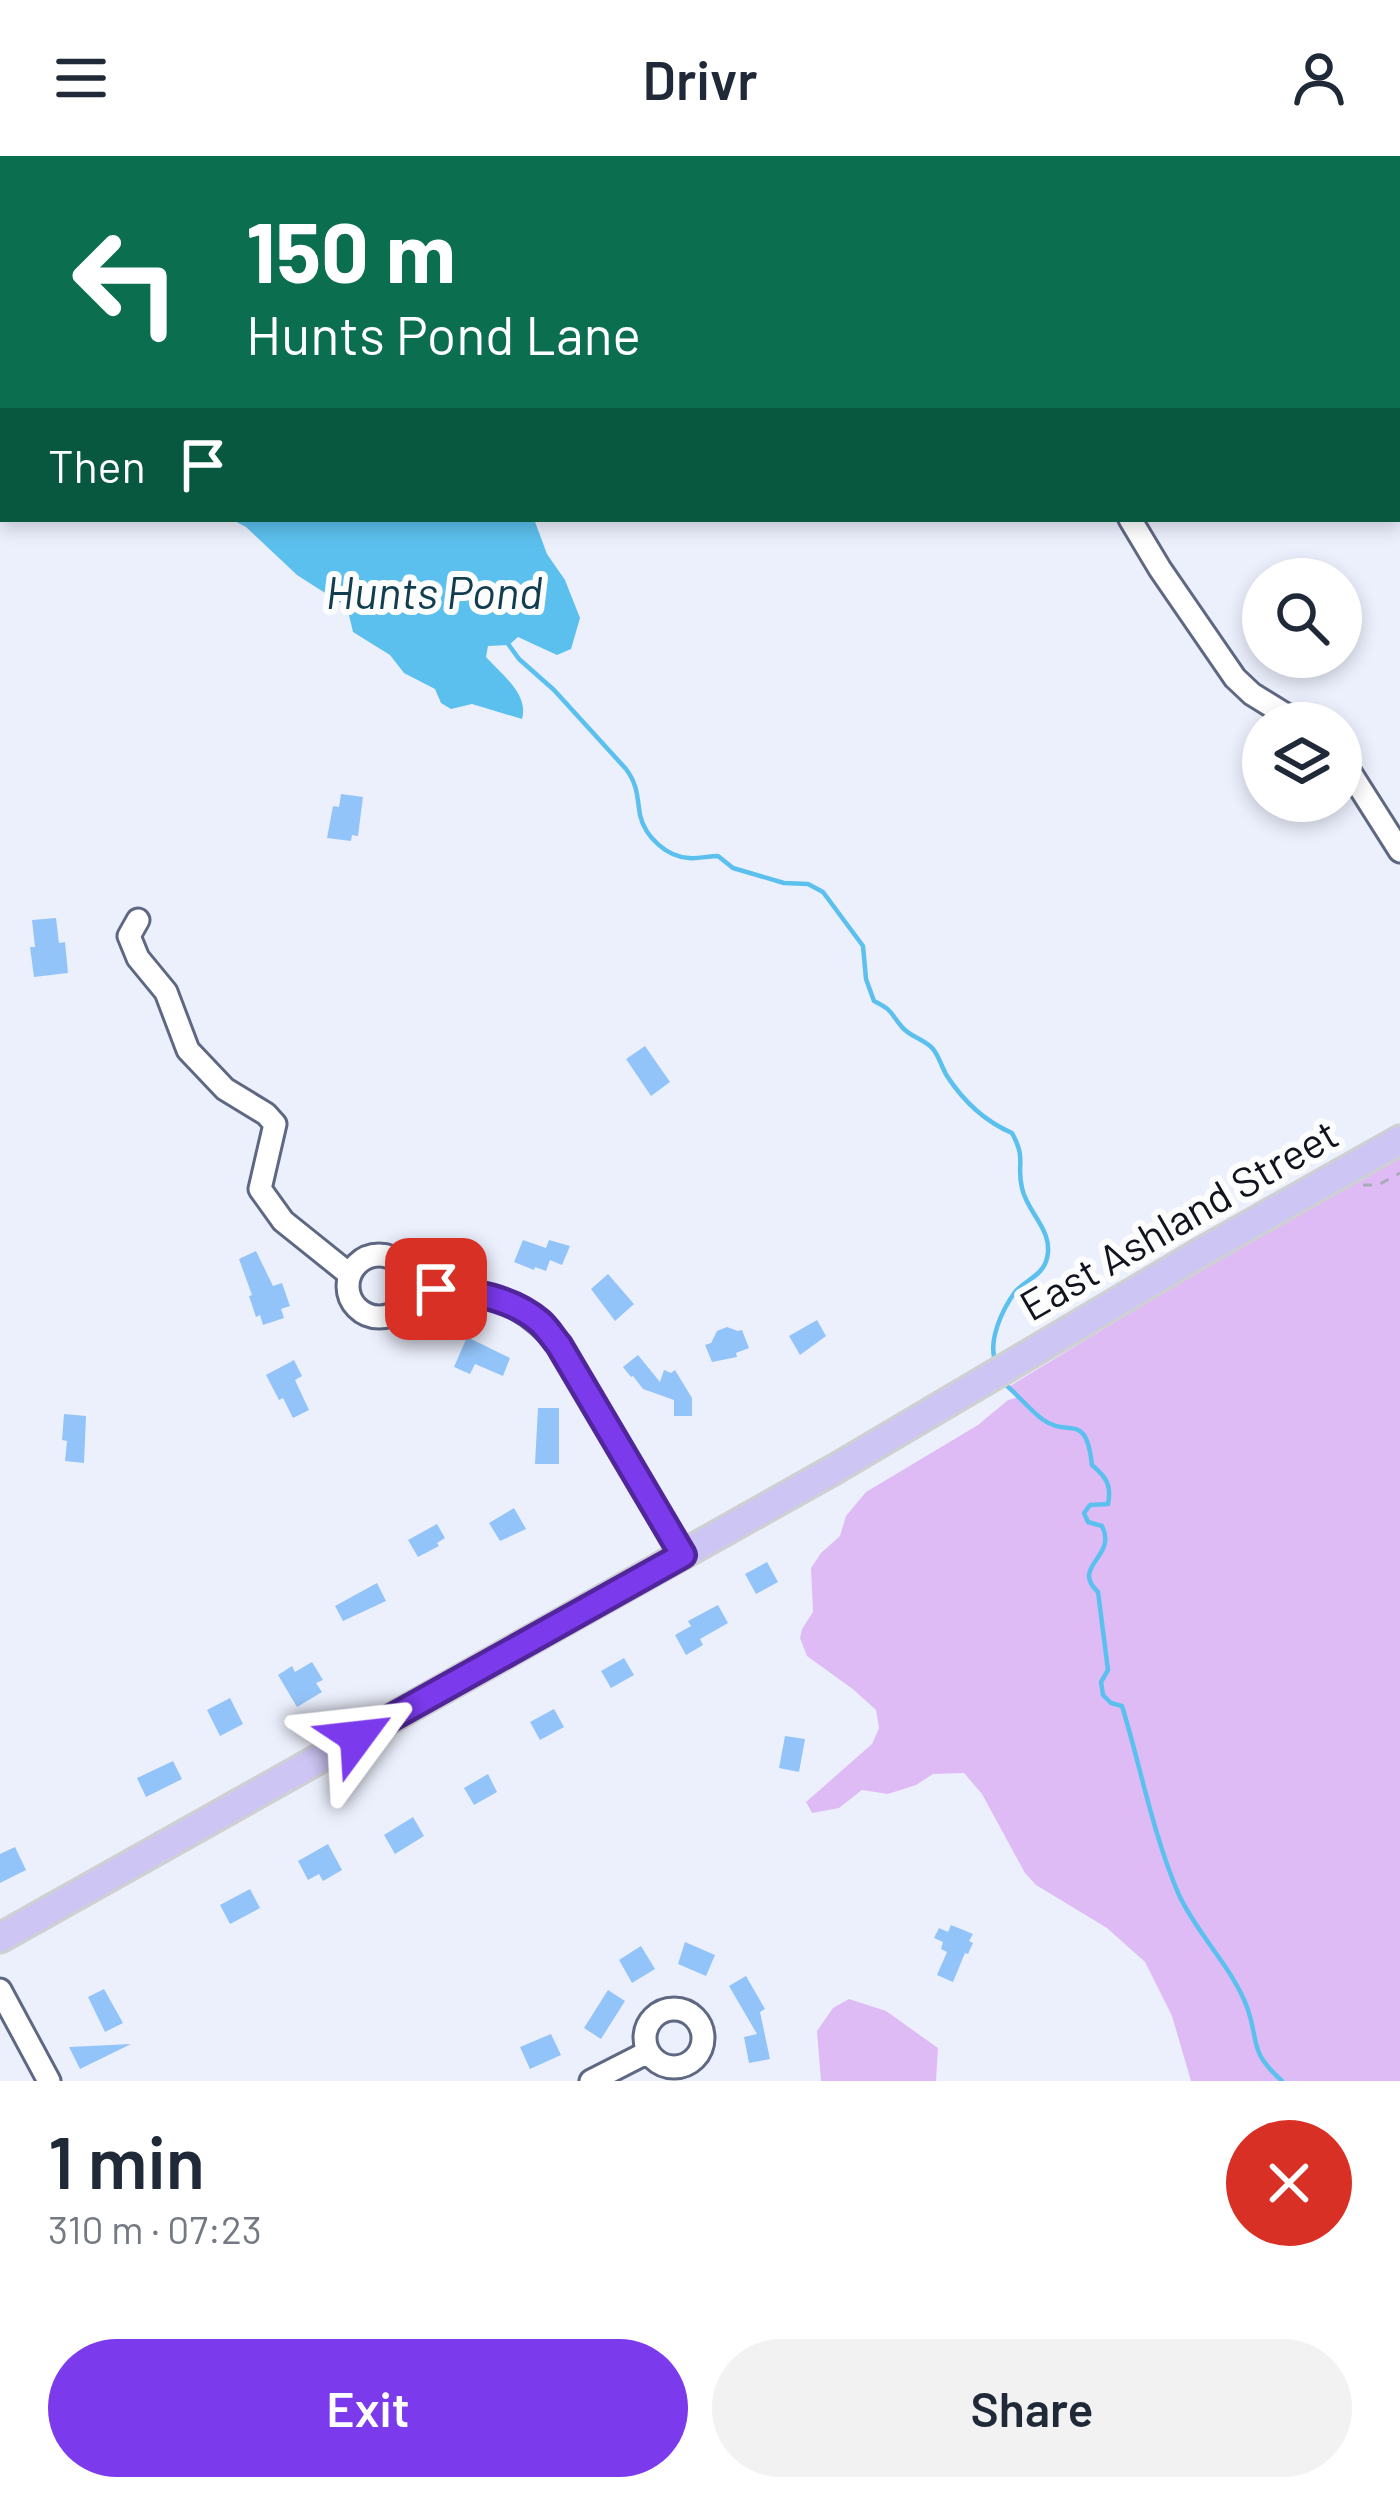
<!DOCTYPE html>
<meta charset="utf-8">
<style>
body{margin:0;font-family:Barlow,sans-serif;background:#f2f2f3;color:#1f2937;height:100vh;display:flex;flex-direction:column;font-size:45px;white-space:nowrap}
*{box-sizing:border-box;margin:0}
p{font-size:39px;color:#747a83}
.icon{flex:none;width:66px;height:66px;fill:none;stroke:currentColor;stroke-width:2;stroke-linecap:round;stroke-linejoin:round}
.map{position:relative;height:1925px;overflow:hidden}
.drawer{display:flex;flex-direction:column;background:#fff;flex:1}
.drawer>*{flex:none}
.banner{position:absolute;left:0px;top:0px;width:1401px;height:366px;box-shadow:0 6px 18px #0003;background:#0b6e4f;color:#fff;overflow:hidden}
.tools{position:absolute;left:1242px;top:402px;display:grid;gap:24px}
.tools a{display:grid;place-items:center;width:120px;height:120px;border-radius:50%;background:#fff;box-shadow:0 6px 18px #0003;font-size:60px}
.pin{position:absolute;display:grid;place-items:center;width:102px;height:102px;color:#fff;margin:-51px;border-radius:24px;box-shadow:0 6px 18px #0006}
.me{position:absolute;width:132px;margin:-66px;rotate:60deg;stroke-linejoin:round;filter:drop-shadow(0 0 9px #0008)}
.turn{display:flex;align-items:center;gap:42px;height:252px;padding:0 48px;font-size:54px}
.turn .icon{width:156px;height:156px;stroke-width:2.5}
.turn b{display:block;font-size:84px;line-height:102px}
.then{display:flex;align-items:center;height:114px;padding:0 48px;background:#0003;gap:24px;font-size:45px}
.round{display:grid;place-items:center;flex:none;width:126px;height:126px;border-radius:63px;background:#f2f2f3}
.summary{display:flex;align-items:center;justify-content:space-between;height:204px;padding:0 48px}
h1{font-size:72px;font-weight:600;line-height:90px}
.cta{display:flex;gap:24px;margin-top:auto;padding:24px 48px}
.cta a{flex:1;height:138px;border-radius:72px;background:#7c3aed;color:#fff;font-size:48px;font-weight:600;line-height:138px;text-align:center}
.cta a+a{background:#f2f2f3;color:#1f2937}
header{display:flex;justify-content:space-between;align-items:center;height:156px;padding:0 48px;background:#fff;font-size:54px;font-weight:600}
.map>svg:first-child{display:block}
.green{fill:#dfbbf6}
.water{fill:#5cc0ee}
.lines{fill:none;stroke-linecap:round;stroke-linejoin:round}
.stream{stroke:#5cc0ee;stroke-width:4.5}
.building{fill:#93c4f9}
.minor-casing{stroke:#5f6883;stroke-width:27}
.major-casing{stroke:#cfd0d2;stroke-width:33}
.path{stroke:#a8acb8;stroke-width:3;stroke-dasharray:9 9;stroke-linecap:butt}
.minor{stroke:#fff;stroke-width:21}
.major{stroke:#cdc5f3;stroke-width:27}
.route-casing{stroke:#51269a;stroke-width:30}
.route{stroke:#7c3aed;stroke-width:21}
.labels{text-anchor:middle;stroke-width:12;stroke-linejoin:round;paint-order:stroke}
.street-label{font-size:42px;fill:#11141f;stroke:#fdfdfd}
.water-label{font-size:45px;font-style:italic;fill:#113d50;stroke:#fdfdfd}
</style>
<header><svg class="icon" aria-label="menu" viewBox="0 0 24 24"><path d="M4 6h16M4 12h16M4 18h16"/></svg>Drivr<svg class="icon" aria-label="person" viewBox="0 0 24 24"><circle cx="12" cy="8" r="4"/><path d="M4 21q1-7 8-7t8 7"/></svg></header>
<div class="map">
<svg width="1400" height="1925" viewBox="0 0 1400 1925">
<rect width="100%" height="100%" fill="#ecf0fd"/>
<path class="green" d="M1400,997V1925H1191L1172,1860L1145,1806L1107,1772L1036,1729L1025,1717L982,1638L964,1617L933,1618L916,1629L888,1638L862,1634L839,1652L812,1657L806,1646L872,1588L879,1572L876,1554L854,1534L807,1500L800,1482L802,1473L813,1456L811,1412L821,1397L840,1380L846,1360L866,1336L978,1269L1008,1244L1019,1241L1010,1230L1344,1027Z
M849,1843L886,1855L938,1892L936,1925H821L817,1875L833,1852Z"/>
<path class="water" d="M231,363H534L547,398L565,424L580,462L571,493L557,499L518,481L509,489L488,490L486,501C502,519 529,538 522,563L472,548L451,553L441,547L435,533L404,517L390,499L353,476L347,451L297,419L246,371Z"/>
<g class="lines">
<path class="stream" d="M506,485L519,503L554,534L626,613C638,629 637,641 640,659C645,681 667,701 689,702C698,703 708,700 718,700L733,712L784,727L808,728L823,736L863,790L866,823L874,845C894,855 889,856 902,871C910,881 926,884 933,893C939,900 942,912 947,920C964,946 984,965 1012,977C1027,1005 1016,1007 1022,1032C1027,1057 1054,1074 1047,1102C1043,1120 1025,1124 1015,1136C1002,1154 987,1186 996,1207
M1003,1223L1007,1230C1019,1240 1030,1254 1042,1263C1069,1283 1086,1254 1092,1309C1106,1321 1112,1329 1108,1348L1090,1349L1084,1357L1088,1366L1102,1370C1118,1401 1070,1410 1098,1436L1108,1514L1101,1526L1103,1539L1111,1547L1122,1550C1141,1612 1153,1679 1179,1739C1197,1778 1232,1811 1247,1851C1260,1888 1248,1894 1282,1925"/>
</g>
<path class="building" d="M341,638L363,641L358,680L352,679L351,685L327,682L333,650L339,651Z
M56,762L59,787L65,786L68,817L34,821L30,791H35L32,764Z
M645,890L670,926L651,940L626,903Z
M523,1084L546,1092L549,1084L570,1090L562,1109L550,1104L546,1115L535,1111L534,1114L514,1106Z
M256,1095L273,1130L282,1127L290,1150L281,1153L284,1162L263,1169L260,1159L256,1161L249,1140L252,1139L239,1103Z
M608,1118L634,1148L615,1165L591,1133Z
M817,1164L826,1180L800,1199L789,1180Z
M727,1171L738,1175L742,1174L749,1192L736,1197L737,1201L712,1206L705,1189L711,1187L717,1175Z
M467,1181L510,1202L503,1220L475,1208L470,1218L454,1211Z
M638,1199L660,1226L664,1214L671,1217L675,1214L692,1242V1260H674V1244L643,1233L633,1220L631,1221L623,1211Z
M294,1204L302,1220L295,1224L309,1254L293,1262L283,1242L279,1244L266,1219Z
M538,1252H559V1308H535Z
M64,1258L86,1260L84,1307L65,1305L67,1285L62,1284Z
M514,1352L526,1373L500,1385L489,1367Z
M437,1368L445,1382L437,1387L439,1390L418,1401L408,1384Z
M767,1406L778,1426L756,1438L745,1418Z
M377,1427L386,1445L343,1465L335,1450Z
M718,1449L728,1467L700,1483L703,1489L686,1499L675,1479L691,1470L688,1465Z
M624,1502L634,1519L611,1532L601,1515Z
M312,1506L323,1524L316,1527L322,1536L297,1551L278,1519L292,1510L295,1516Z
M230,1542L243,1568L220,1580L207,1554Z
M554,1553L564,1571L540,1584L530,1566Z
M785,1580L805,1583L799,1616L779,1612Z
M173,1605L182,1623L146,1641L137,1622Z
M488,1618L497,1636L474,1649L464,1632Z
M413,1661L424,1680L395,1698L384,1679Z
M328,1688L342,1714L323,1725L319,1718L308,1724L298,1705Z
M15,1691L26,1714L0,1727V1698Z
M250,1733L260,1752L230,1768L220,1749Z
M951,1769L973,1778L969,1785L973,1787L968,1798L965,1797L953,1826L937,1819L947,1796L941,1793L943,1786L934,1782L939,1772L948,1776Z
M685,1786L715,1799L706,1820L678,1808Z
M641,1790L655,1813L632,1827L619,1804Z
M746,1820L765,1853L760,1856L770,1903L749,1907L744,1881L757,1878L729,1830Z
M104,1833L123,1867L105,1876L88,1841Z
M608,1834L625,1845L601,1883L584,1872Z
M551,1878L561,1899L530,1913L520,1891Z
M131,1888L80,1913L69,1891Z"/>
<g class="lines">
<g class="minor-casing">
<path id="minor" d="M907,0L908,3
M1130,363L1160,413L1235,522L1252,538L1299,567
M1341,602L1400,695
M138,764L129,780L138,802L166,836L188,894L225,933L266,958L275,968L260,1033L283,1065L349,1118
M348 1130a31 31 0 1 1 62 0a31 31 0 1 1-62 0Z
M410,1131C475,1135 515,1136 559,1189L683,1399
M0,1834L49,1925
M645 1882a29 29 0 1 1 58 0a29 29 0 1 1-58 0Z
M591,1925L648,1896"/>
</g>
<g class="major-casing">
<path id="major" d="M0,1782L835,1313L1200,1097L1400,984"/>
</g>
<path class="path" d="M1363,1029H1378L1400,1017"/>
<use href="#minor" class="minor"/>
<use href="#major" class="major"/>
</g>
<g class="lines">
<g class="route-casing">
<path id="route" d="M357,1581L683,1399L559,1189C553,1182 547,1172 540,1166C513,1142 471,1135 436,1133"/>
</g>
<use href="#route" class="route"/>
</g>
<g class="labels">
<g class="street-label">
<text transform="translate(1179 1064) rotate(-30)" y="15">East Ashland Street</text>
</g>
<g class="water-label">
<text x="434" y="453">Hunts Pond</text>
</g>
</g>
</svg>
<div class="tools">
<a><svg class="icon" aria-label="search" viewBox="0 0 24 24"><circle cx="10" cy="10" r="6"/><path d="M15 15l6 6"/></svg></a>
<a><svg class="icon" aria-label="layers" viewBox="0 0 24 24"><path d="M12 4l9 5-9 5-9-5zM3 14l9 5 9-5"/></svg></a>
</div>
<div class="pin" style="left:436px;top:1133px;background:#d93025"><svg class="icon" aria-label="arrive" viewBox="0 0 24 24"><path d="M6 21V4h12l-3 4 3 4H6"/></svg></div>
<svg class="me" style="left:357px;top:1581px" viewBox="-20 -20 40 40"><path d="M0-17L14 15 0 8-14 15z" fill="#7c3aed" stroke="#fff" stroke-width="4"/></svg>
<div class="banner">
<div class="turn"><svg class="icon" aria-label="left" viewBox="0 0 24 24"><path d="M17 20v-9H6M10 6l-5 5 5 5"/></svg><div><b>150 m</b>Hunts Pond Lane</div></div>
<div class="then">Then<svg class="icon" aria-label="arrive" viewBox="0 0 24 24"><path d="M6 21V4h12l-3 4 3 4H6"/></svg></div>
</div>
</div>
<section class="drawer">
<div class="summary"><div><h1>1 min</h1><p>310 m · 07:23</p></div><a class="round" style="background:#d93025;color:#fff"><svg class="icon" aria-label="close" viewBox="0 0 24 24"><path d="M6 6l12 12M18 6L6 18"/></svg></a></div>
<div class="cta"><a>Exit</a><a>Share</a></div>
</section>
